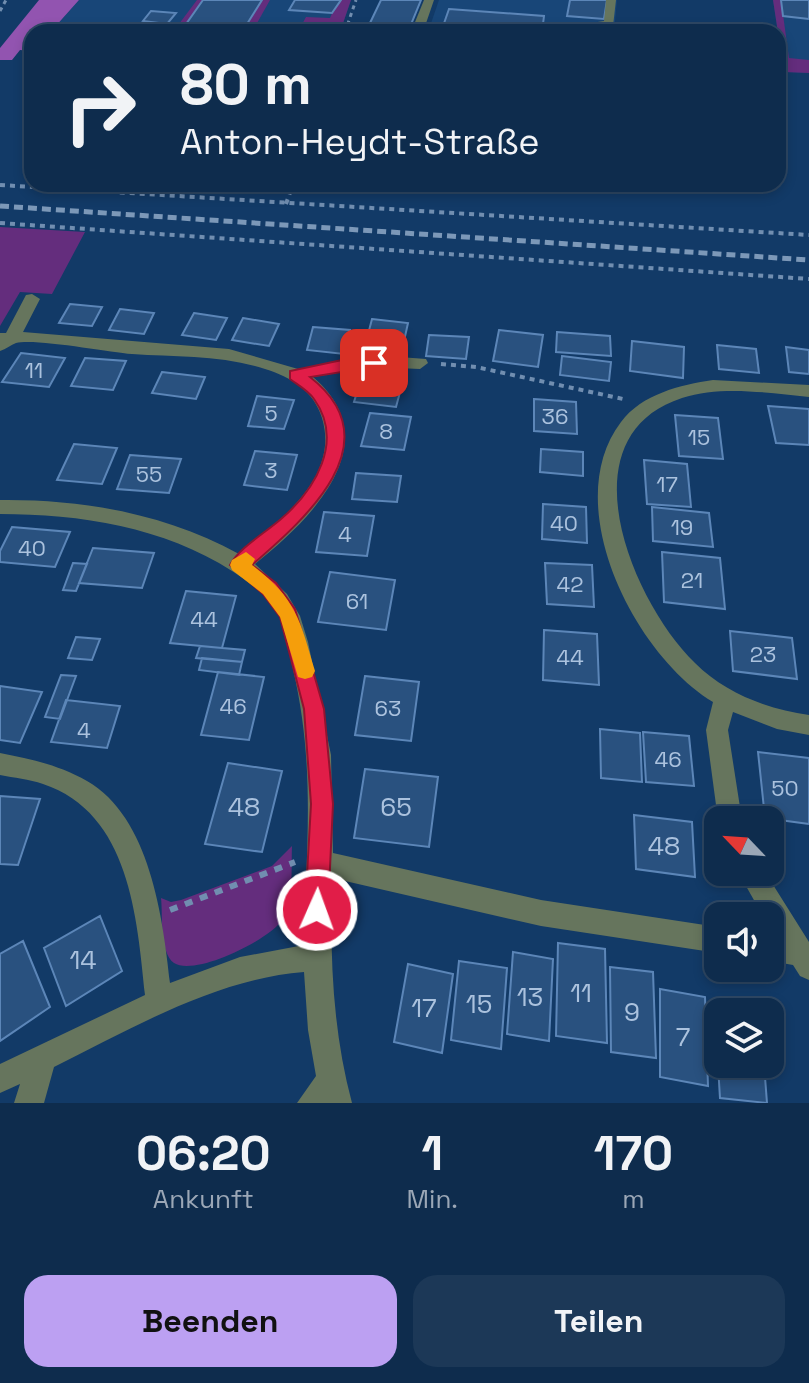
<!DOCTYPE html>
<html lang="de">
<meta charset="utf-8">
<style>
body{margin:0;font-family:"Space Grotesk",sans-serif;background:#1c3857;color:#f1f3f6;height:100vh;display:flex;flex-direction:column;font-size:30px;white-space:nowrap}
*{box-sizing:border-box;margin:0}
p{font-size:26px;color:#9ba7b6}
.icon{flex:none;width:44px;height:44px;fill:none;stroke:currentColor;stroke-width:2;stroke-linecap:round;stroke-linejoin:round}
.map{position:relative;height:1103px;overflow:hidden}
.sheet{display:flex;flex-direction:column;background:#0e2c4d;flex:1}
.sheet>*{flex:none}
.banner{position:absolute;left:24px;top:24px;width:762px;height:168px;border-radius:24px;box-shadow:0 4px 12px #0003,0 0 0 2px #2e4865;background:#0e2c4d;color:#f1f3f6;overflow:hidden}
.needle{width:52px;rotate:295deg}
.tools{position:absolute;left:704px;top:806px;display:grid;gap:16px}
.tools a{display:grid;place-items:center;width:80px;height:80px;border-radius:16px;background:#0e2c4d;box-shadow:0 4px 12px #0003,0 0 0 2px #2e4865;font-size:40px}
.pin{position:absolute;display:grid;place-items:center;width:68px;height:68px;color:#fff;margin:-34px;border-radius:16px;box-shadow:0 4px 12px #0006}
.me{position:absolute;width:88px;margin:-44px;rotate:2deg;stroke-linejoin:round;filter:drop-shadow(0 0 6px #0008)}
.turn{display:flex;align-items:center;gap:28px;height:168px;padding:0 24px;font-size:36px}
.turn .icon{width:104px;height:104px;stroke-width:2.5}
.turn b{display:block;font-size:56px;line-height:68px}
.eta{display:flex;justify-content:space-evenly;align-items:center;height:136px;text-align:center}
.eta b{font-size:48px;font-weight:800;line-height:56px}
.primary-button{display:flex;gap:16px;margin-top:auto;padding:16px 24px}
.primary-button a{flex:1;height:92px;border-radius:24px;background:#bca0f2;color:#111;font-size:32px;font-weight:800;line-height:92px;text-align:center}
.primary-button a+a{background:#1c3857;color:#f1f3f6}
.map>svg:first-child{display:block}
.built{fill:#184678}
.green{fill:#642d7d}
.forest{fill:#9254b0}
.building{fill:#29517f;stroke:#5c86b8;stroke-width:2}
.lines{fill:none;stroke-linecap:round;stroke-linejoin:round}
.path-far2{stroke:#718eb0;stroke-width:3;stroke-dasharray:4 4;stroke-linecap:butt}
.path-far1{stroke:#718eb0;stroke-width:4;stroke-dasharray:5 5;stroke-linecap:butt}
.path{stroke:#718eb0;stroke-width:6;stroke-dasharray:8 8;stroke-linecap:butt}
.minor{fill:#66755d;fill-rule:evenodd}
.rail{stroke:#7c98b8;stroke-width:5;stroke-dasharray:9 5;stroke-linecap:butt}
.route{fill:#e11d48;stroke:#92132f;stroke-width:2}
.slow{fill:#f59e0b}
.labels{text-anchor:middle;stroke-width:7;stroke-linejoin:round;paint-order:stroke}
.number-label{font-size:22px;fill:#abc2de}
.near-number-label{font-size:26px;fill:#abc2de}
</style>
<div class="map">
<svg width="809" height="1103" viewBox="0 0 809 1103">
<rect width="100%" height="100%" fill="#123a67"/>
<path class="built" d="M79,0H351L340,32H102L54,28Z
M439,0H617L614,32H428Z
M773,0H809V73L784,72Z"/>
<path class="green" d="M197,0H270L252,32H173Z
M338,0H351L340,32H298L306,17L330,18Z
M773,0H781L789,58L809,60V73L784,72Z
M0,227L85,232L52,294L20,292L0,326Z
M292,846C291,868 294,900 283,919C271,939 195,977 174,963C159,952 163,915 161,898L171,902L181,900L272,866Z"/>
<path class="forest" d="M39,0H79L54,28L32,32V51L20,50L12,60H0V48Z"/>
<path class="building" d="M203,0H262L242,32L184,27Z
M295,0H341L332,13L289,10Z
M381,0H421L410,27L370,23Z
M570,0H607L604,19L567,16Z
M781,0H809V19L783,16Z
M449,9L544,16L542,32H441Z
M151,11L176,13L167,24L143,21Z
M625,24L657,26V32H624Z
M70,304L102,307L92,326L59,323Z
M120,309L154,313L144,334L109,330Z
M194,313L227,318L216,340L182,335Z
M243,318L279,324L269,346L232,340Z
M372,319L408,323L402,350L365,346Z
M313,327L350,330L344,354L307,350Z
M499,330L543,335L538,367L493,361Z
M557,332L610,336L611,356L556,352Z
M429,335L469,337L466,359L426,356Z
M632,341L684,347L683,378L630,371Z
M717,345L756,349L759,373L719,369Z
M786,347L809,350V374L789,372Z
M21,353L65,358L49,387L2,382Z
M562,356L611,362L609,381L560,375Z
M85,358L126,361L113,390L71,386Z
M162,372L205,377L196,399L152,393Z
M362,376L403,381L396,407L354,402Z
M257,396L294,400L284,429L248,426Z
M534,399L576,402L577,434L534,431Z
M768,406L809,409V445L776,443Z
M370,413L411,417L404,450L361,446Z
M675,415L718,418L723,459L679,456Z
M74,444L117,448L102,484L57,480Z
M541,449L583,452V476L540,472Z
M255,451L297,455L287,490L244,485Z
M130,455L181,459L169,493L117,489Z
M644,460L687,464L691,507L647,504Z
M356,473L401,476L397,502L352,499Z
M543,504L586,507L587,543L542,539Z
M652,507L709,513L713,547L653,541Z
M324,512L374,516L367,556L316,552Z
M12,527L70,532L55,567L0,562V551Z
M93,548L154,553L142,588L79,583Z
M662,552L720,558L725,609L664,602Z
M73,563L87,564L76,591L63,590Z
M545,563L592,565L594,607L547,604Z
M330,572L395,580L386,630L318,622Z
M186,591L236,596L222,648L170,643Z
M544,630L597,634L599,685L543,680Z
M730,631L792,638L797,679L733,671Z
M76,637L100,639L92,660L68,658Z
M200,646L222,648L245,650L242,662L196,658Z
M202,658L242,662L239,675L199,670Z
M218,672L264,677L249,740L201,735Z
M61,675L76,676L60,719L45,717Z
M365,676L419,682L411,741L355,735Z
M0,686L42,692L20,743L0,740Z
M66,700L120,706L107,748L51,742Z
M600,729L640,733L642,782L601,778Z
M643,732L689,736L694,786L646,782Z
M758,752L809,758V824L765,818Z
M228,763L282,771L262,852L205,844Z
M365,769L438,777L429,847L354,838Z
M0,796L40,799L18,865L0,864Z
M634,815L692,822L695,877L636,869Z
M100,916L122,971L66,1006L44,948Z
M23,941L50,1007L0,1041V954Z
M558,943L605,949L607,1043L556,1036Z
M513,952L553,959L549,1041L507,1034Z
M459,961L507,968L501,1049L451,1040Z
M408,964L453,974L442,1053L394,1042Z
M610,967L653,972L656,1058L611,1052Z
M660,989L705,997L708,1086L660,1077Z
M715,1016L718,1017V1064H764L767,1103L720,1098Z"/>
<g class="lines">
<path class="path-far2" d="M0,11L6,0
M345,32L356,0"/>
<path class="path-far1" d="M0,185L809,235
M286,204L293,184
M0,223L809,279
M441,364L476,367L623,399"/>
<path class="path" d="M170,910L295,862"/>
<path class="minor" d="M424,0H434L423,32H411Z
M606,0H616L613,26L585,28V24L604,21Z
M32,294L40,299L23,332L229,349L298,369L373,355L426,359L428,363L420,369L373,367L313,377C390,443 310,520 255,564L287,594L300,616L308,642L331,755L333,853L541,900L718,927V953L541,926L332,878C330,955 332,1028 352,1103H297L316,1076L308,1030L304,972C215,979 133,1028 54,1067L44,1103H14L20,1084L0,1093V1064L145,995C137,918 130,813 43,784C29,779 14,778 0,775V753C31,759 59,765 87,781C150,817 163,918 170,983L240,957L304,945C306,847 316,768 293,669C289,652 287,633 279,616C269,596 250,583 232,571C164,527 80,514 0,514V500C82,499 167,514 239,554C280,521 340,477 322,418C314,391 291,377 265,369C222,355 176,357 132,354C108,352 34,338 16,343C11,345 6,349 0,351V333H6L26,295Z
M713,380L809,385V397C768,393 722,385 682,398C562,437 633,603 695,663C725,693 767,709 809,715V735L777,729L733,712L728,730L742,820H718L706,730L713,702C635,655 558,505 621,422C642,394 680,385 713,380Z
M738,872H765L809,942V980L800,976L793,965L770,961V935L775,936L770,927V916H763Z"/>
<path class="rail" d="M0,206L809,260"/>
</g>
<path class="route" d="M374,357L379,359V366L310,377C394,442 305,519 252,565L276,583L295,609L324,709L333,804L328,910L325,918L317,922L308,918L305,910L311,804L304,709L280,617L263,594L230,565C240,547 265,533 281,519C316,489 344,441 314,399C309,391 298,385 290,379V371L342,360Z"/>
<path class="slow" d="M246,552L255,559L252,565C296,598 300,620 315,671L312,677L305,679L298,677L280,617L263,594L232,570L230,565L232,560Z"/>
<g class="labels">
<g class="number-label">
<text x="34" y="378">11</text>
<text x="271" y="421">5</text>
<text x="555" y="424">36</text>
<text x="386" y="439">8</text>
<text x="699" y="445">15</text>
<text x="271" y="478">3</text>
<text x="149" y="482">55</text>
<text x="667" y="492">17</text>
<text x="564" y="531">40</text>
<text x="682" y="535">19</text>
<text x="345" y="542">4</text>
<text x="32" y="556">40</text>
<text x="692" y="588">21</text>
<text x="570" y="592">42</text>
<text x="357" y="609">61</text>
<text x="204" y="627">44</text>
<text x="763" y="662">23</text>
<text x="570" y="665">44</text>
<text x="233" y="714">46</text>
<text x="388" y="716">63</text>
<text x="84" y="738">4</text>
<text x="668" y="767">46</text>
<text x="785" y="796">50</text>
</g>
<g class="near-number-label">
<text x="244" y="816">48</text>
<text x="396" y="816">65</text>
<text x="664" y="855">48</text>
<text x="83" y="969">14</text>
<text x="581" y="1002">11</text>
<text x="530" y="1006">13</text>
<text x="479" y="1013">15</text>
<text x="424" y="1017">17</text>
<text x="632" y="1021">9</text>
<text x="683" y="1046">7</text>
</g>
</g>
</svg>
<div class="tools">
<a><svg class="needle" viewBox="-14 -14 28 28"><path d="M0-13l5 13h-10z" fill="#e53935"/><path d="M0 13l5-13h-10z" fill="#9ba7b6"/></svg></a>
<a><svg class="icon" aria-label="sound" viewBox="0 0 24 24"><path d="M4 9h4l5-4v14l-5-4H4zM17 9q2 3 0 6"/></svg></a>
<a><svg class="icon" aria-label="layers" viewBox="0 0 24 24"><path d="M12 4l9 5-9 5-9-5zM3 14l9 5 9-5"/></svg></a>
</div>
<div class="pin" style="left:374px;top:363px;background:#d93025"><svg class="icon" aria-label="arrive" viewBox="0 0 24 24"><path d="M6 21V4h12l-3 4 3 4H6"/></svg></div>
<svg class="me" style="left:317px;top:910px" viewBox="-20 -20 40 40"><circle r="17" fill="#e11d48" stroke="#fff" stroke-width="3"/><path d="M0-11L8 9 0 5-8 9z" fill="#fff"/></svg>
<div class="banner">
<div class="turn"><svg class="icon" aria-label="right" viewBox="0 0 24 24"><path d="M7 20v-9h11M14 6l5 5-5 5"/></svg><div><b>80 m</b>Anton-Heydt-Straße</div></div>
</div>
</div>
<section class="sheet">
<div class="eta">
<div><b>06:20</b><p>Ankunft</p></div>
<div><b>1</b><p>Min.</p></div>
<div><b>170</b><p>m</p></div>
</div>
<div class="primary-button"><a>Beenden</a><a>Teilen</a></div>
</section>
